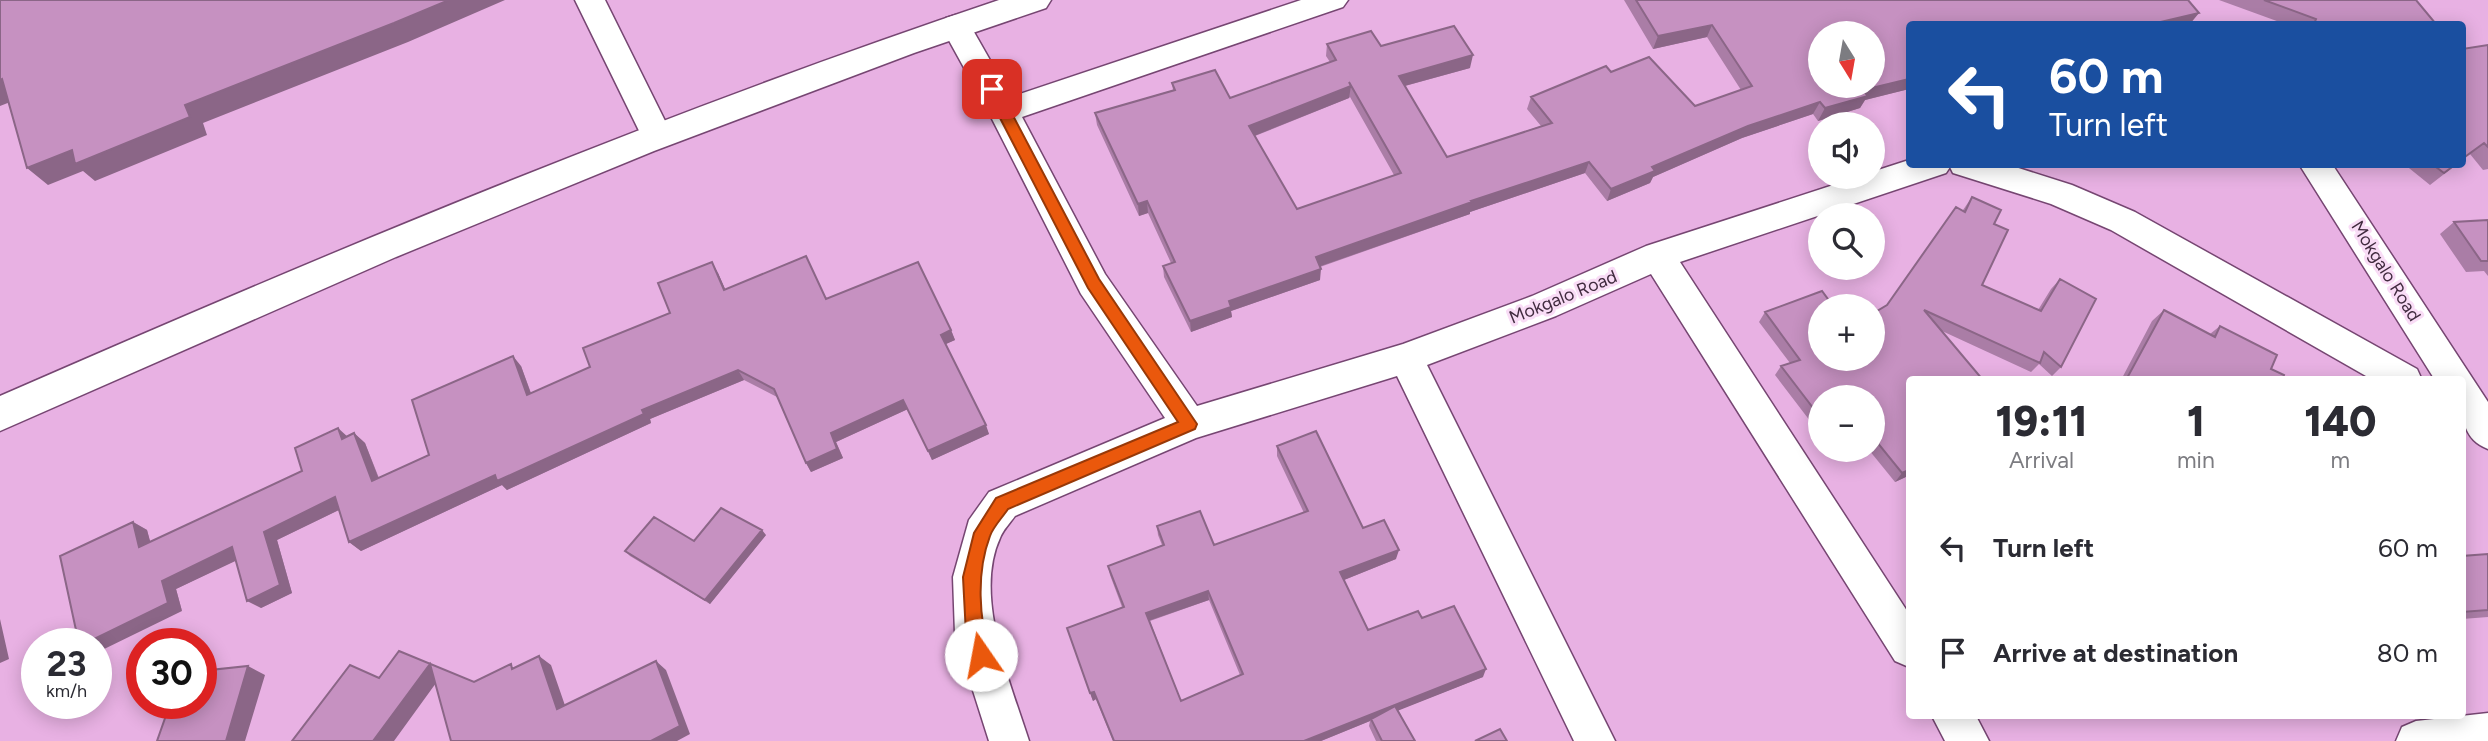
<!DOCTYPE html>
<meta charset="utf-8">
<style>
body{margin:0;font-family:Figtree,sans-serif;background:#f7f7f7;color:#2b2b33;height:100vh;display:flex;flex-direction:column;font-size:26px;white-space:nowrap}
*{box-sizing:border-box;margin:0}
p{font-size:23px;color:#7c7c81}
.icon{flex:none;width:38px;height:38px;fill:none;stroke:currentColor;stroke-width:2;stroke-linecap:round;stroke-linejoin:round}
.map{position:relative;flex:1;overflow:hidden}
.sheet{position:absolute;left:1906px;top:376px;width:560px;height:343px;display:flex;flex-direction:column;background:#fff;border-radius:7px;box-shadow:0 4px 18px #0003}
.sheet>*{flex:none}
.guide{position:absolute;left:1906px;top:21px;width:560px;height:147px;border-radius:7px;box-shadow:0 4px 18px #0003;background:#1a4fa0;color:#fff;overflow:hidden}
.needle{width:46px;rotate:169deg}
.fabs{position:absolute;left:1808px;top:21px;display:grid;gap:14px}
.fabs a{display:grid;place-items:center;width:77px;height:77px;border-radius:50%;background:#fff;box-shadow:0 4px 18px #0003;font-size:35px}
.speed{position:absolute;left:21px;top:628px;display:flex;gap:14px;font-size:35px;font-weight:700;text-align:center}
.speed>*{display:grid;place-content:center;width:91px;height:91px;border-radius:50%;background:#fff;box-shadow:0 4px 18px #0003;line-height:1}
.speed small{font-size:18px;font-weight:400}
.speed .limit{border:10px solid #d22;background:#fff;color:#111}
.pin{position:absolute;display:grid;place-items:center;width:60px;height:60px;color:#fff;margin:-30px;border-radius:14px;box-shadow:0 4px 10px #0006}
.me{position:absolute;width:77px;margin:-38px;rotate:348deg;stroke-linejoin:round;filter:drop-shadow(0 0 5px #0008)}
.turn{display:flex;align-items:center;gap:24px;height:147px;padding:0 28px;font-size:32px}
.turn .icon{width:91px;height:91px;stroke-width:2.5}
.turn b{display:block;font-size:49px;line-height:60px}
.eta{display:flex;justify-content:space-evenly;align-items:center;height:119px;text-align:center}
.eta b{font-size:42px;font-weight:800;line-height:49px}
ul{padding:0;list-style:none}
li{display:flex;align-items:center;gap:21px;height:105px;padding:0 28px}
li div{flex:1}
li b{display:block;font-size:26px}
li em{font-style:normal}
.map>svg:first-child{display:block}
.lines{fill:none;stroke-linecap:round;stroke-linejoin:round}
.minor-casing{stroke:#764672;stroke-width:3}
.tertiary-casing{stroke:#764672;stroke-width:3}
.minor{fill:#fff;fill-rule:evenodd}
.tertiary{fill:#fff;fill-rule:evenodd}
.wall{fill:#aa7da6;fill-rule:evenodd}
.shaded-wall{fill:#8b6687}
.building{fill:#c691c1;stroke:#8b6687;stroke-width:2;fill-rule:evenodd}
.route{fill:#ea580c;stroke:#983908;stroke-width:2}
.labels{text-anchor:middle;stroke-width:6;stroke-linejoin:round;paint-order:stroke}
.street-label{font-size:18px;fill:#412b3f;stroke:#f9dcf6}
</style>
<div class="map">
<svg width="2488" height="741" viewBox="0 0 2488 741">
<rect width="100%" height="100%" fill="#e8b1e3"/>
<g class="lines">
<g class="minor-casing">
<path id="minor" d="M575,0H605L672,135L667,143L656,147L645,143Z
M1301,0H1348L1343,7L1022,117L1105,274L1197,406L1403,344L1532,296L1646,246L1858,177H1872V172L1909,160V164H2006L2072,185L2135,212L2417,369L2422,380H2373L2111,230L2051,204L1953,173L1950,167L1946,173L1680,262L1909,614V667L1895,661L1651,274L1556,316L1427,365L1615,741H1574L1397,376L1196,438L1015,516C1010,523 1003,530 1000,538C973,596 1011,684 1029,741H989L955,634L953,577L969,520L989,492L1165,418L1081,294L989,113L941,26L946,18L956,15L966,18L1011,97Z
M2299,164H2332L2488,402V449C2458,438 2462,407 2462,380H2435Z
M2488,713V741H2396L2402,727L2416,721Z
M1932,716H1976L1989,741H1945Z"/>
</g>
<g class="tertiary-casing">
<path id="tertiary" d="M999,0H1051L1046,8L914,53L654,151L396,257L0,431V396C329,252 659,114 999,0Z"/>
</g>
<use href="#minor" class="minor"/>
<use href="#tertiary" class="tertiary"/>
</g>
<path class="wall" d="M1624,0H2188L1909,24V89L1865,100L1860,108L1818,121L1813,114L1742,138L1653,177L1650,183L1607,201L1585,173L1470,212V214L1320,267V280L1231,311L1232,317L1191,332L1164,277L1163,266L1171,263L1148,213L1139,216L1097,125L1095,113L1173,90L1172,83L1230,98L1330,62L1326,56L1327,44L1381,46L1470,68L1405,86L1447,157L1541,126L1527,109L1531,97L1611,72L1695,106L1741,90L1707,37L1653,49ZM1350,97L1394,175L1297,209L1255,136L1349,98Z
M2219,0H2416L2436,24H2285Z
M2488,45V169L2483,170L2470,154Z
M2404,164H2457L2430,185Z
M1972,197L1994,224L1982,285L2038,310L2051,289L2060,279L2061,367L2052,376L2039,364L2031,372L1942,331L1909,380V479L1908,476L1895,482L1869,450H1872V397H1820V434L1775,375L1781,366L1790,363L1759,322L1765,312L1820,359L1886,306L1963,210Z
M2488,220V276L2484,271L2466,272L2440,234L2454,222Z
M718,273L725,289L826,299L951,330L955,340L945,344L989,434L932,460L908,409L836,442L843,458L811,472L806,463L777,397L744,380L650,419L651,423L507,490L502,485L361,551L349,542L339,510L277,540L292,593L261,608L236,560L176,589L182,611L133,522L147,530L150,542L302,471L348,436L354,433L365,443L379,478L429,455L521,366L531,393L590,367L670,313Z
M2164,310L2210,334L2220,326L2271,369L2282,380H2121L2152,321Z
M1277,446L1396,559L1344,580L1368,630L1422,618L1483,677L1398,710L1415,741H1376L1369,726L1370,721L1321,741H1113L1096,699L1093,701L1067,628L1122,607L1110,575L1108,566L1162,545L1158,535L1157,526L1214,545L1304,513L1277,456ZM1209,600L1240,675L1181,701L1150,621Z
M766,535L710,604L630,556L625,551L694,541Z
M2488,554V617L2462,619V556Z"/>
<path class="shaded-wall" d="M449,0H505L408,42L203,123L207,135L95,181L83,171L48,185L27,168Z
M2199,13L2190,24H2152Z
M1712,25L1707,37L1653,49L1658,36Z
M1473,55L1470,68L1397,88L1399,76Z
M2,79L23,97L0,106V80Z
M1909,79V89L1865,100L1860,108L1818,121L1825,108L1863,90Z
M1351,86L1349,98L1249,138V126Z
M1820,102L1813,114L1742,138L1653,177L1650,183L1607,201L1611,189L1652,167L1748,126Z
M1589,162L1585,173L1470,212V214L1315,268L1316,257L1471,201Z
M1147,201L1148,213L1139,216L1138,204Z
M712,262L718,273L730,300L724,290Z
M1321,269L1320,280L1231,311L1232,317L1191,332L1190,321L1229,301Z
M951,330L955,340L944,345L941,335Z
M513,356L521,366L535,405L527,395Z
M738,370L744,380L650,419L651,423L507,490L502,485L361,551L349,542L495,475L642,410Z
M903,400L908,409L836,442L843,458L811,472L806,463L831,433Z
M986,425L989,434L932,460L928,451Z
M338,428L349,438L342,439Z
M354,433L365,443L383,490L372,481Z
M1909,470V474L1908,476L1895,482L1902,473Z
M335,497L347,506L277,540L292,593L261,608L247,601L264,532Z
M133,522L147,530L154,555L139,547Z
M762,530L766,535L710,604L705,600Z
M232,547L246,556L176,589L182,611L96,653V644H84L162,581Z
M1399,550L1396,559L1339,582L1340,572Z
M1208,591L1209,600L1148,621L1146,613Z
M0,619L9,659L0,663Z
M539,656L551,665L569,717L557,709Z
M656,661L666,670L690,734L677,741H651Z
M430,664L444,672L394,741H373Z
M248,666L265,675L245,741H226Z
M1486,669L1483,677L1372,721L1371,719L1370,721L1321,741H1304Z
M1094,692L1096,699L1093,701L1090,693Z"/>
<path class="building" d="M0,0H449L394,23L185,105L190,117L75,164L72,150L27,168L2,79L0,80Z
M1636,0H2188L2199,13L2152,24H1909V79L1863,90L1868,96L1825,108L1820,102L1748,126L1652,167L1655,171L1611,189L1589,162L1471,201L1472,202L1316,257L1321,269L1229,301L1231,307L1190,321L1163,266L1175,262L1147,201L1138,204L1095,113L1175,90L1172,83L1215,70L1230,98L1336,60L1327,44L1371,31L1381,46L1454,26L1473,55L1399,76L1447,157L1552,123L1531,97L1606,66L1611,72L1649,57L1695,106L1752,86L1712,25L1658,36ZM1820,33H1872V86H1820ZM1349,82L1401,173L1297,209L1249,126L1351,86Z
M2264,0H2416L2436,24H2314L2316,19Z
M2488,45V147L2484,143L2462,159V49Z
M2432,164H2456L2444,173Z
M1972,197L2001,210L1994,224L2008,230L1982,285L2041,311L2060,279L2096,299L2061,367L2044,352L2040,363L1924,310L1983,380H1909V470L1902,473L1872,436V397H1820V417L1781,366L1800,360L1765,312L1822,291L1833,306H1820V359H1872V314L1887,305L1956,207L1965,212Z
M2488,220V261H2481L2454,222Z
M806,256L826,299L918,262L951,330L941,335L986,425L928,451L903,400L831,433L837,449L806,463L774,389L738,370L642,410L644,414L497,481L495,475L349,542L335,497L264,532L280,585L247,601L232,547L162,581L168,603L84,644H79L60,556L133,522L139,547L302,471L295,448L338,428L342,439L354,433L372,481L429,455L412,400L513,356L527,395L590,367L583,348L670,313L658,283L712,262L724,290Z
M2164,310L2215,337L2220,326L2277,355L2271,369L2284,375L2282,380H2126Z
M1316,431L1363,528L1384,520L1399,550L1340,572L1368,630L1418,611L1422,618L1454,606L1486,669L1304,741H1114L1094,692L1090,693L1067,628L1124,607L1108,566L1164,545L1157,526L1200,511L1214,545L1308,511L1277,446ZM1208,591L1243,674L1181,701L1146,613Z
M721,508L762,530L705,600L625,551L654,517L694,541Z
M2488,554V610L2462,612V556Z
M399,651L474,682L511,664L512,669L539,656L557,709L656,661L680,726L651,741H451L430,664L373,741H292L350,665L379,678Z
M248,666L226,741H157L170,704H201V671Z
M1395,706L1415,741H1382L1371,719Z
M1500,729L1507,741H1475Z"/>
<path class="route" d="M992,84L999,89L1099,279L1197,424L1195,429L1008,509C1002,518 993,527 990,536C976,573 979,619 990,655L988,662L981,664L975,662L966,634L963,577L974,533L996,498L1178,422L1088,288L985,89Z"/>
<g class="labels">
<g class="street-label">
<text transform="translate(2386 271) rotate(58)" y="6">Mokgalo Road</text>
<text transform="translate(1563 297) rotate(-22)" y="6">Mokgalo Road</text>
</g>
</g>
</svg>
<div class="fabs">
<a><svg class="needle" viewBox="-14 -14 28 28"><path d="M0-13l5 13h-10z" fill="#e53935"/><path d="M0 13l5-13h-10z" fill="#7c7c81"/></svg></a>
<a><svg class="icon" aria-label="sound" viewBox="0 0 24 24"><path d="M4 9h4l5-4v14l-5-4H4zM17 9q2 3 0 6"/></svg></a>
<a><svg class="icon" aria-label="search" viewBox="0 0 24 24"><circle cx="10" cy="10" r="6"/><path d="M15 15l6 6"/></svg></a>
<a>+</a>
<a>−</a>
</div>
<div class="speed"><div>23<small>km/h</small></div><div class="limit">30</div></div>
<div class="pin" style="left:992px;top:89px;background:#d93025"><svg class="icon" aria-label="arrive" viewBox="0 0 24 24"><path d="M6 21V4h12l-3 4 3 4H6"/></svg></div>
<svg class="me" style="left:981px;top:655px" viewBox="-20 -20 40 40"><circle r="19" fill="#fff"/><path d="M0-13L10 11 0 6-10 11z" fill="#ea580c"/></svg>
<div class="guide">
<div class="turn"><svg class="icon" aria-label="left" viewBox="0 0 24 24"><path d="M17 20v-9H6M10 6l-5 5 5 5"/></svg><div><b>60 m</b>Turn left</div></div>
</div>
<section class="sheet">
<div class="eta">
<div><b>19:11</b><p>Arrival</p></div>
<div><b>1</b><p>min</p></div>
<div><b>140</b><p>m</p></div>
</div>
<ul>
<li><svg class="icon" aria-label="left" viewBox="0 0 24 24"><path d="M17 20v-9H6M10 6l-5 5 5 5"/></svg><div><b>Turn left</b></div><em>60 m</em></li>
<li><svg class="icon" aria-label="arrive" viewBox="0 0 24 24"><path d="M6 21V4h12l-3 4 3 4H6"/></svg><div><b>Arrive at destination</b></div><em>80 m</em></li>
</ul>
</section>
</div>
